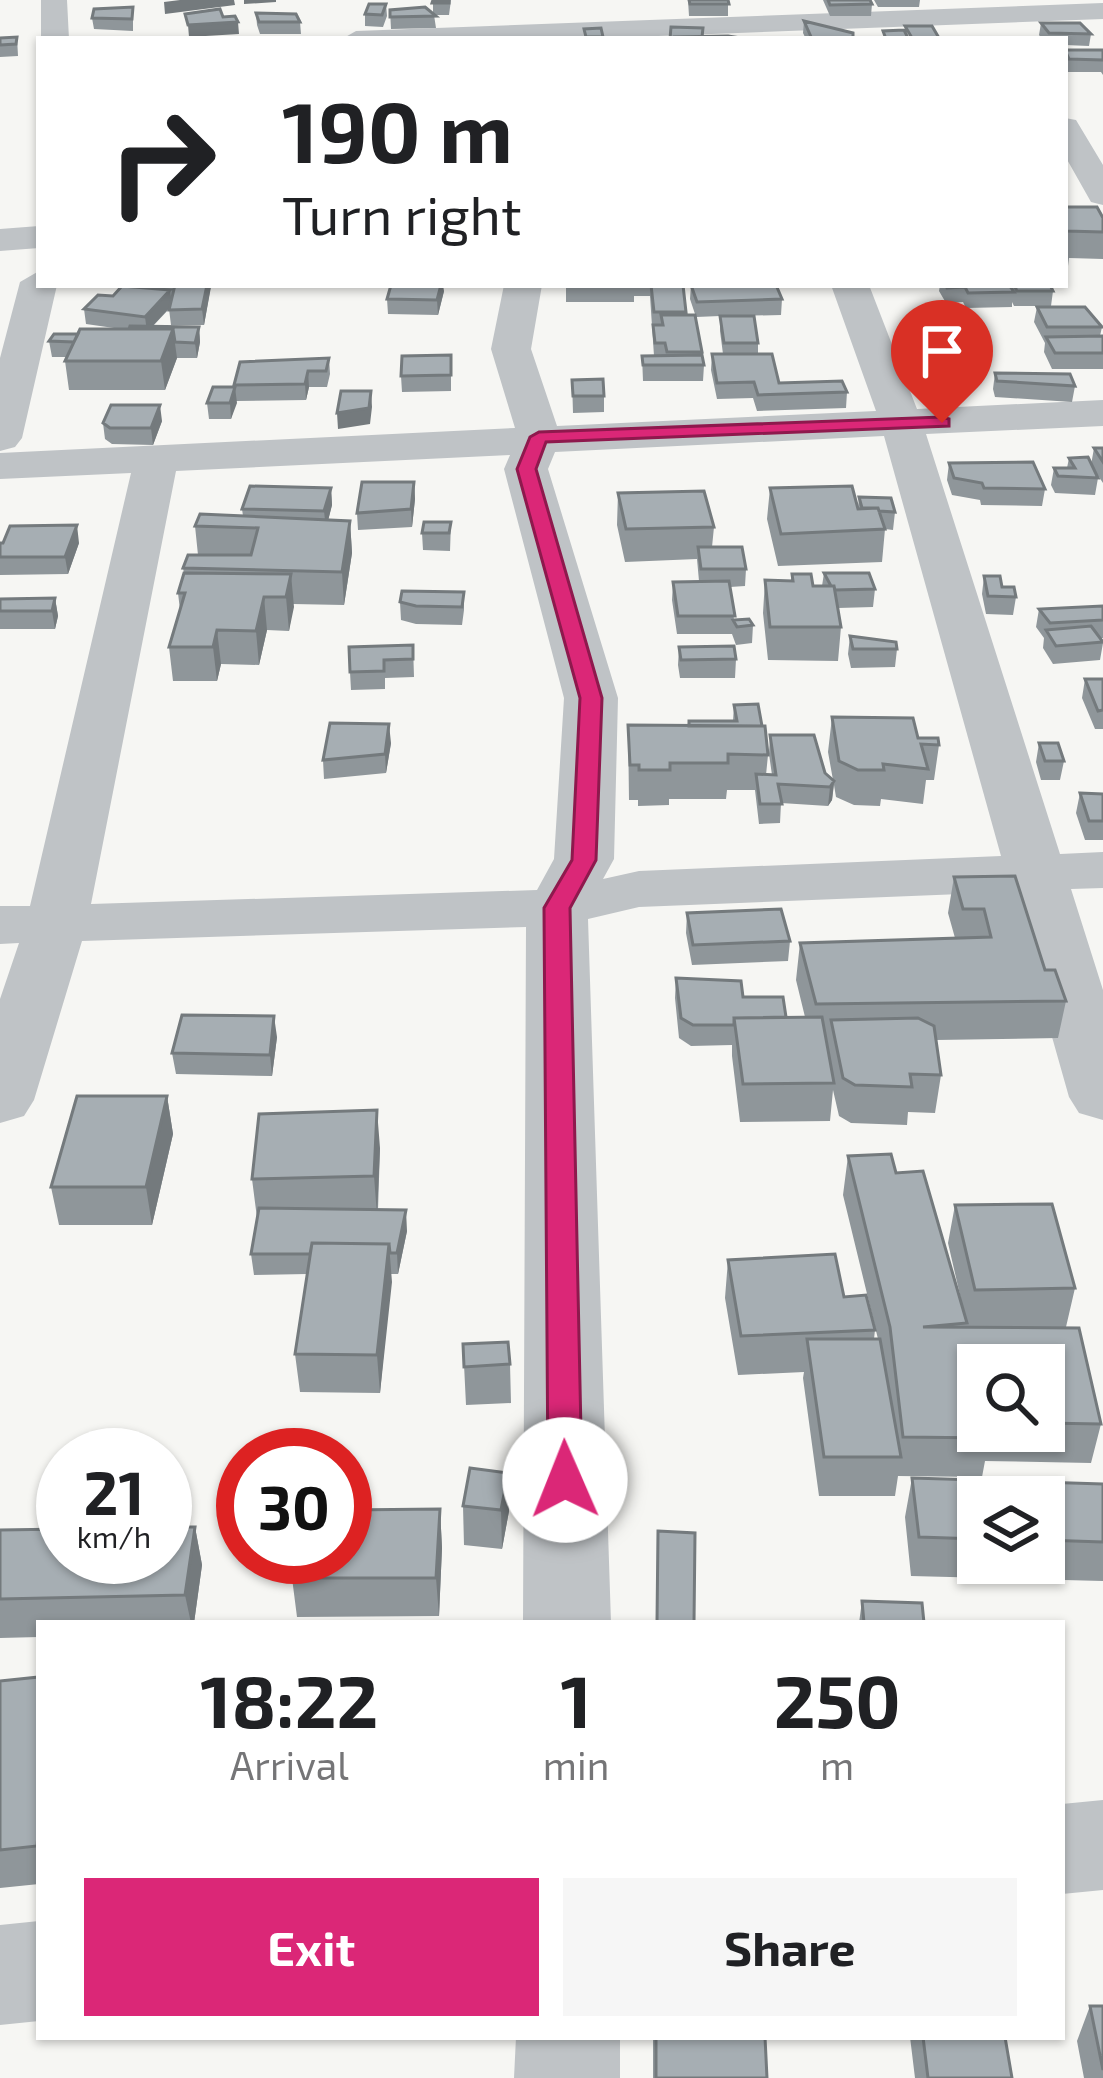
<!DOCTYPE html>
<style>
body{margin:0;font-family:"Exo 2",sans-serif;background:#f6f6f6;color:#202124;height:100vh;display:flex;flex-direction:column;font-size:45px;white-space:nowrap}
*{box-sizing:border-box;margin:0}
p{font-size:39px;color:#757577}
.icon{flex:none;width:66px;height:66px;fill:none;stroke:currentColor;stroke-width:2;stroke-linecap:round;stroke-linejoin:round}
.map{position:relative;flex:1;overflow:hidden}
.panel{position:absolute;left:36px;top:1620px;width:1029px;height:420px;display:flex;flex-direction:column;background:#fff;border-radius:0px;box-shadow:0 3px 9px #0004}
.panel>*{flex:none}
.banner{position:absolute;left:36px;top:36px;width:1032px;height:252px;border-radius:0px;box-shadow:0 3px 9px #0004;background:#fff;color:#202124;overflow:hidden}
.fabs{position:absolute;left:957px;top:1344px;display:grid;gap:24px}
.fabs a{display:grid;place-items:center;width:108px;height:108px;border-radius:0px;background:#fff;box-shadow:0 3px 9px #0004;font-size:60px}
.speed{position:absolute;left:36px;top:1428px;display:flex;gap:24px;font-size:60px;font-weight:700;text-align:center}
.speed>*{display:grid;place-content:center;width:156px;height:156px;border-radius:50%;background:#fff;box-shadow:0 3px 9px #0004;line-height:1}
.speed small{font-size:30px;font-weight:400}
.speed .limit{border:18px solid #d22;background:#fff;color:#111}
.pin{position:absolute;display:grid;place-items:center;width:102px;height:102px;color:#fff;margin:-123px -51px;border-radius:50% 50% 50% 0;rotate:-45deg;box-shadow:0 0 12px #0007}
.pin .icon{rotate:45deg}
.me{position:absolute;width:132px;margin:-66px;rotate:359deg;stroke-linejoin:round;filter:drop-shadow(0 0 9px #0008)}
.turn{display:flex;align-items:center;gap:42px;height:252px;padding:0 48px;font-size:54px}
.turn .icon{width:156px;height:156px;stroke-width:2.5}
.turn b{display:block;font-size:84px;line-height:102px}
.eta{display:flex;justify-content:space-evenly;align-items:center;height:204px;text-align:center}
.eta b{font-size:72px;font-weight:700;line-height:84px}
.cta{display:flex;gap:24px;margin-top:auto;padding:24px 48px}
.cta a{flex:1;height:138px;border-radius:0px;background:#db2777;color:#fff;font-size:48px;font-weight:700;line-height:138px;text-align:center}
.cta a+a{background:#f6f6f6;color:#202124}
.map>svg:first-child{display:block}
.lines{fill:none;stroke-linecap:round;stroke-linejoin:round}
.minor{fill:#bfc3c6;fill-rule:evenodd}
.wall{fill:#8f969a;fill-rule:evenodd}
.shaded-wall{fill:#747a7d}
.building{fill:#a6aeb3;stroke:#747a7d;stroke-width:3}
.route{fill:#db2777;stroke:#8e194d;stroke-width:3}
</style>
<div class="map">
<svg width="1103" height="2078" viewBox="0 0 1103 2078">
<rect width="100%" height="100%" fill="#f6f6f3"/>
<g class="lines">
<path class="minor" d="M41,0H67L69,39H41Z
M1103,3V19L579,39H342L356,31Z
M1065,118L1076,120L1103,165V205L1091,202L1065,156Z
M39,226V248L0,251V229Z
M39,271V285H57L22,438L15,447L0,451V358L20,282Z
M504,285H542L531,349L557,426L876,411L831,285H869L917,409L1103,400V426L926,434L1060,854L1103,852V888L1071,889L1103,990V1120L1079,1113L1069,1097L1011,892L639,907L588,919L611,1623H523L526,927L82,941L34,1100L24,1116L0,1123V999L19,943L0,944V906H30L131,473L0,479V453L515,428L491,349ZM884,436L1001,856L639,871L603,879L614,859L618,698L548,469L555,452ZM510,455L504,469L564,698L554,859L537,890L91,904L176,471Z
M1103,1800V1890L1062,1894V1804Z
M39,1921V2021L0,2025V1925Z
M516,2037H620V2078H514Z"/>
</g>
<path class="wall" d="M433,0H451L449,15H434L436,28L391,29L390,10L433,13Z
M688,0H728V16H689Z
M823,0H870L872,4L871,16H830Z
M874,0H920L919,7H878Z
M386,4L387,16L383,27L365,26V14Z
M133,7V31L94,29L92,18Z
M256,13L300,22L301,34H260L257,25Z
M804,21L853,39H806L803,33Z
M1041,23L1091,34L1089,46L1065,45V39H1042L1039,35Z
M17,37L18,56L0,57V38Z
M1065,50H1103V75L1101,72H1067L1065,69Z
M1065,194L1068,200L1067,207L1103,218V259L1069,258L1068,266H1065Z
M126,285H211L204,325H171L169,309L153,326L199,327L200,342L197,358H177L165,390H69L65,361L67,357H52L49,341L78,334L121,329L86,324L84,309L113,296Z
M566,285H683L686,315H695L704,365L703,381H643L642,356H654L650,296H634V302H566Z
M691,285L782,299L781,315L732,316L758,343V354L779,383L847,392L846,408L757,411L753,398L717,399L711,370L712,354H723L720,331V316L696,317L690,299Z
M940,285H1050L1053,291L1051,306H1014L1012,302V307L966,308L963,302L946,303L939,291Z
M444,291L438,315L388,314L387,299Z
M1037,307L1102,327L1100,336H1103V369H1052L1044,352L1045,343L1034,322Z
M451,355V391L402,392L401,376Z
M329,358L330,374L327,387H309L306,400L236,401L231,419H209L207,403L234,387V385Z
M995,373L1075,386L1072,402L995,397L993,389Z
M572,380L604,396V412L573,413Z
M162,421L153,445L112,444L105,439L103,423Z
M1094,448H1103V483L1093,468L1098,478L1095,495L1055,493L1051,485L1054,468H1067L1069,458L1091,465Z
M949,463L1045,489L1042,506L981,505L980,500L952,495L947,480Z
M414,482L415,499L412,527L358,530L357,513Z
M331,488L332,505L328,520L350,521L352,553L344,605L293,604L289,631L267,630L259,665L221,664L217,681H173L169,647L180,610L178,593L184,573L183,568L198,555L195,526L243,516L242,509Z
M770,488L858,509L859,497L895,512L893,530L885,529L882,562L778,566L767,519Z
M618,493L714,527L712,547L746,569L745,586L730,587L734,620L753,625L752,643L736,645L732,634H677L672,600L673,582L699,581L697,559L625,562L617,525Z
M451,522L450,551L423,550L422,533Z
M0,543H79L68,574L0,575Z
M824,573L875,589L873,607L838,608L841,627L838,661L768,660L763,613L765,580L791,581L792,574L813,586H822Z
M984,576L1016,597L1013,615L986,614L982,594Z
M464,592V610L462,625L416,624L401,620L400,602Z
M55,598L58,616L55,629H0V599Z
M1103,606V638H1100L1103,643L1100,660L1053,664L1043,648L1044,638L1036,627L1039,609Z
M850,636L897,649L895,667L851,668L848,654Z
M413,645L414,677L385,678V689L351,690L350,672Z
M679,647L736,659L735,678H680L678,665Z
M1085,679H1103V729H1095L1082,698Z
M734,705L768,755L766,775H772L769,754L770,735L833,780L828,752L832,717L939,745L934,780H926L923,804L881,799L880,806L854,805L836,797L834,785L832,800L828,806L781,803L780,823L759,824L755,790H727L726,799H669V805L638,806V800H629L628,725L688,726L733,721Z
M391,743L386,773L324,779L323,760Z
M1039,743L1064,761L1060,780H1041L1036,762Z
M1080,793L1103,794V840H1085L1076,813Z
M954,877L1045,970L1066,1001L1058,1038L936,1040L941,1075L935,1113L908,1112L907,1125L851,1123L839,1116L833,1090L830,1121L740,1122L732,1056V1045L691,1046L679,1038L675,998L676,978L743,997L786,1017H805L796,980L800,943L955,938L948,913Z
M687,913L790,941L788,961L692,965L686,933Z
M277,1037L272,1076L176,1074L172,1053Z
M167,1096L173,1134L152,1225H59L51,1187Z
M380,1148L378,1210L407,1231L398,1274H391L380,1393L300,1392L295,1354L307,1274L254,1275L251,1254L257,1218L252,1179Z
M848,1156L896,1173L963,1308L948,1243L955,1205L1075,1288L1066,1327L1101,1424L1091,1463L985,1461L982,1477L898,1476L895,1496H819L803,1378L804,1372L738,1375L725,1298L728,1260L844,1297L875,1330L874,1339H878L843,1195ZM1044,1365V1431H978Z
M463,1344L510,1364L511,1403L466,1405Z
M912,1478L1103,1484V1581L911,1576L905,1517ZM978,1497H1044V1563H978Z
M463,1506L509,1511L502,1549L464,1545Z
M440,1509L442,1548L439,1616L297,1617L292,1578Z
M195,1527L202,1565L194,1623H39V1637L0,1638V1530Z
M862,1601L924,1623H859Z
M39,1677V1884L0,1888V1681Z
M1090,2006H1103V2078H1084L1077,2041Z
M653,2037H765L767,2078H653Z
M910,2037H1005L1012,2078H915Z"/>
<path class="shaded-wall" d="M180,0H234L235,5L165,14L164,2Z
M244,0H276V2L244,4Z
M238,22L239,34L189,37L188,25Z
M207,285H211V287L204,325L202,309Z
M441,285H443L444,291L438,315L437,300Z
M170,290L172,305L147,332L145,317Z
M199,327L200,342L197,358L195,343Z
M173,329L177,358L165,390L161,361Z
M308,371L309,387L306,400L305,384Z
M235,387L237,403L231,419L230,403Z
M371,391L372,407L370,424L338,429L337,413Z
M160,405L162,421L153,445L151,428Z
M414,482L415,499L412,527L411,509Z
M331,488L332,505L326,529L324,511Z
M350,521L352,553L344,605L342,572Z
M77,525L79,543L68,574L65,557Z
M291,574L294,607L289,631L286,597Z
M264,597L267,630L259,665L256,631Z
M55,598L58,616L55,629L52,611Z
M217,630L221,664L217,681L213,647Z
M389,724L391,743L386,773L385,754Z
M834,781L832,800L828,806L830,787Z
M274,1016L277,1037L272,1076L270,1055Z
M167,1096L173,1134L152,1225L146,1187Z
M377,1110L380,1148L377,1215L374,1176Z
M406,1210L407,1231L398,1274L397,1253Z
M389,1244L392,1282L380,1393L377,1355Z
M508,1473L509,1511L502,1549L501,1510Z
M440,1509L442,1548L439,1616L436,1578Z
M195,1527L202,1565L194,1623H191L185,1595Z"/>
<path class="building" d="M433,0H449V3H432Z
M689,0H728L729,4H690Z
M828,0H870L872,4L830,5Z
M369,4H386L382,15L365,14Z
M133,7L132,19L92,18L94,9Z
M425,7L436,16L390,17V10Z
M220,9L223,17L235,16L238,22L188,25L185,14Z
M256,13L296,14L300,22H259Z
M804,21L853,33V38L812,39Z
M1041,23H1080L1091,34L1049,33Z
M905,26H932L939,38H912Z
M671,27L703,28L702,37H675V39H670Z
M601,28L603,37H586L584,29Z
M904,30L908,38L886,39L883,31Z
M728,36L747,39H676L675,37Z
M17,37L16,44L0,45V38Z
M1065,50H1103V60L1069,59Z
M1065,207H1097L1103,218V232L1066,231Z
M175,285H207L202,309L169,310Z
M391,285H441L437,300L387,299Z
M651,285H683L686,312H654Z
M691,285H776L782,299L697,302Z
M946,285H1009L1014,292L968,293L965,287L947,288Z
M1014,285H1050L1053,291H1017Z
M122,286L170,290L145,317L84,309L98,295L113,296Z
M1037,307H1085L1102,327H1047Z
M661,315H695L702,352H667L665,343H655L653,325H663Z
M720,316H754L758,343H724Z
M130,326L199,327L195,343L175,342L173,329H129Z
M80,329H173L161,361H65Z
M54,334H78L74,342L49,341Z
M1103,336V353H1055L1046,337Z
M712,354H772L779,383L842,381L847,392L758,395L754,382L717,383Z
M451,355V375L401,376L402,356Z
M702,355L704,365H643L642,356Z
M329,358L326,371H308L305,384L234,385L240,362Z
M995,373L1070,374L1075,386L997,381Z
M603,379L604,396H573L572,380Z
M213,387H235L230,403H207Z
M341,391H371L369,408L337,413Z
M111,405H160L151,428H110L103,423Z
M1094,448H1103V462Z
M1088,457L1098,478L1058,476L1054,468H1075L1069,458Z
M1033,462L1045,489L984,488L982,483L954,478L949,463Z
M362,482H414L411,509L357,513Z
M250,486L331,488L324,511L242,509Z
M852,486L858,509L878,508L885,529L781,534L770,488Z
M704,491L714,527L626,529L618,493Z
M859,497L891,498L895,512L879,511L878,508H862Z
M200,514L350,521L342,572L183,568L188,555H251L258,528L195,526Z
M424,522H451L449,533H422Z
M77,525L65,557H0V543H3L10,526Z
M698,547H742L746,569H701Z
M184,573L291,574L286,597H264L256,631L217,630L213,647H169L185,593H178Z
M824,573H869L875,589L835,590L834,586H831Z
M792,574H811L813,586H834L841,627H770L765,580L793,581Z
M984,576H1000L1002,587H1014L1016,597L988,596Z
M729,581L735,616H678L673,582Z
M402,591L464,592L462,607L416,606L400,602Z
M55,598L52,611H0V599Z
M1103,606V620L1050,623L1039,609Z
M749,619L753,625L737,627L733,620Z
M1091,626L1103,642L1056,646L1046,630Z
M850,636L896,642L897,649H853Z
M413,645V659L384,660V671L350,672L349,647Z
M734,646L736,659L681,660L679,647Z
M1085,679H1103V710L1098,711Z
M758,704L762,726H689V721H737L734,705Z
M832,717L913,718L918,738H938L939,745L921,744L928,769L883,764L884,770H858L839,761Z
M330,723L389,724L385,754L323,760Z
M628,725L765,726L768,755L728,754V763H670V770H639V765H630Z
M770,735H814L825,773L834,781L830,787L778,784L782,804H760L756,774L776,775Z
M1039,743H1058L1064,761H1045Z
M1080,793L1103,794V821H1089Z
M1015,876L1045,970H1055L1066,1001L816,1004L800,943L991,937L984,909H963L954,877Z
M781,909L790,941L693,945L687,913Z
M676,978L741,981L743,997H783L786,1017L734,1018V1025H693L681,1018Z
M182,1015L274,1016L270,1055L172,1053Z
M822,1017L834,1083L743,1084L734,1018Z
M918,1018L934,1026L941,1075L910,1074L912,1087L855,1085L843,1078L831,1020Z
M77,1096H167L146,1187H51Z
M377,1110L374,1176L252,1179L259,1114Z
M891,1154L896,1173L923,1171L967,1323L923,1327L1079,1328L1101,1424L1044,1423V1365H978V1431H988L990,1438L903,1437L890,1327L848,1156Z
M1052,1204L1075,1288L975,1290L955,1205Z
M259,1208L406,1210L397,1253H390L389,1244L312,1243L310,1254H251Z
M312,1243L389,1244L377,1355L295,1354Z
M835,1254L844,1297L866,1295L875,1330L741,1336L728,1260Z
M807,1339H880L901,1457H824Z
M508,1342L510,1364L464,1367L463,1344Z
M470,1468L508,1473L501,1510L463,1506Z
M912,1478L1103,1484V1542L1044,1540V1497H978V1539L919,1537Z
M440,1509L436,1578H292L294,1557H345V1510Z
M165,1527H195L185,1595L0,1599V1530L63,1529V1557H165Z
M658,1531L695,1533L694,1623H657Z
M862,1601L922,1603L924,1623H864Z
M39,1677V1822L37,1846L0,1850V1681Z
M1090,2006H1103V2070Z
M656,2037H765L767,2078H656Z
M923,2037H1005L1012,2078H928Z"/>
<path class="route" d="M942,417L949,419V426L546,442L536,469L602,698L596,860L570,908L582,1480L577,1490H553L548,1480L544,908L572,860L580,698L517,469L530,437L539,432Z"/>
</svg>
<div class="fabs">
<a><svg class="icon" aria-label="search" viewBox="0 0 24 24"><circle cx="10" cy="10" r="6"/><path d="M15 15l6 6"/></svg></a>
<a><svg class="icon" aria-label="layers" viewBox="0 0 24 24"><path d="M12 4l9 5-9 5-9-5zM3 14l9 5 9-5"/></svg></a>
</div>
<div class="speed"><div>21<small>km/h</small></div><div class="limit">30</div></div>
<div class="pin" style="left:942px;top:423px;background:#d93025"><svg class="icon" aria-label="arrive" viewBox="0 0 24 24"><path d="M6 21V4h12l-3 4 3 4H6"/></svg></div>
<svg class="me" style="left:565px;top:1480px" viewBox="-20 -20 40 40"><circle r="19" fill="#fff"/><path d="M0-13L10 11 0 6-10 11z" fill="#db2777"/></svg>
<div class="banner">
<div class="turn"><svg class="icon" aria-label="right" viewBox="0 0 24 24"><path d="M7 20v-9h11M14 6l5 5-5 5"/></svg><div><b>190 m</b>Turn right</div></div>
</div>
<section class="panel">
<div class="eta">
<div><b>18:22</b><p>Arrival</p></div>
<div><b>1</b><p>min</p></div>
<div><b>250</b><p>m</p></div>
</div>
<div class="cta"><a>Exit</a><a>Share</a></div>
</section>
</div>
